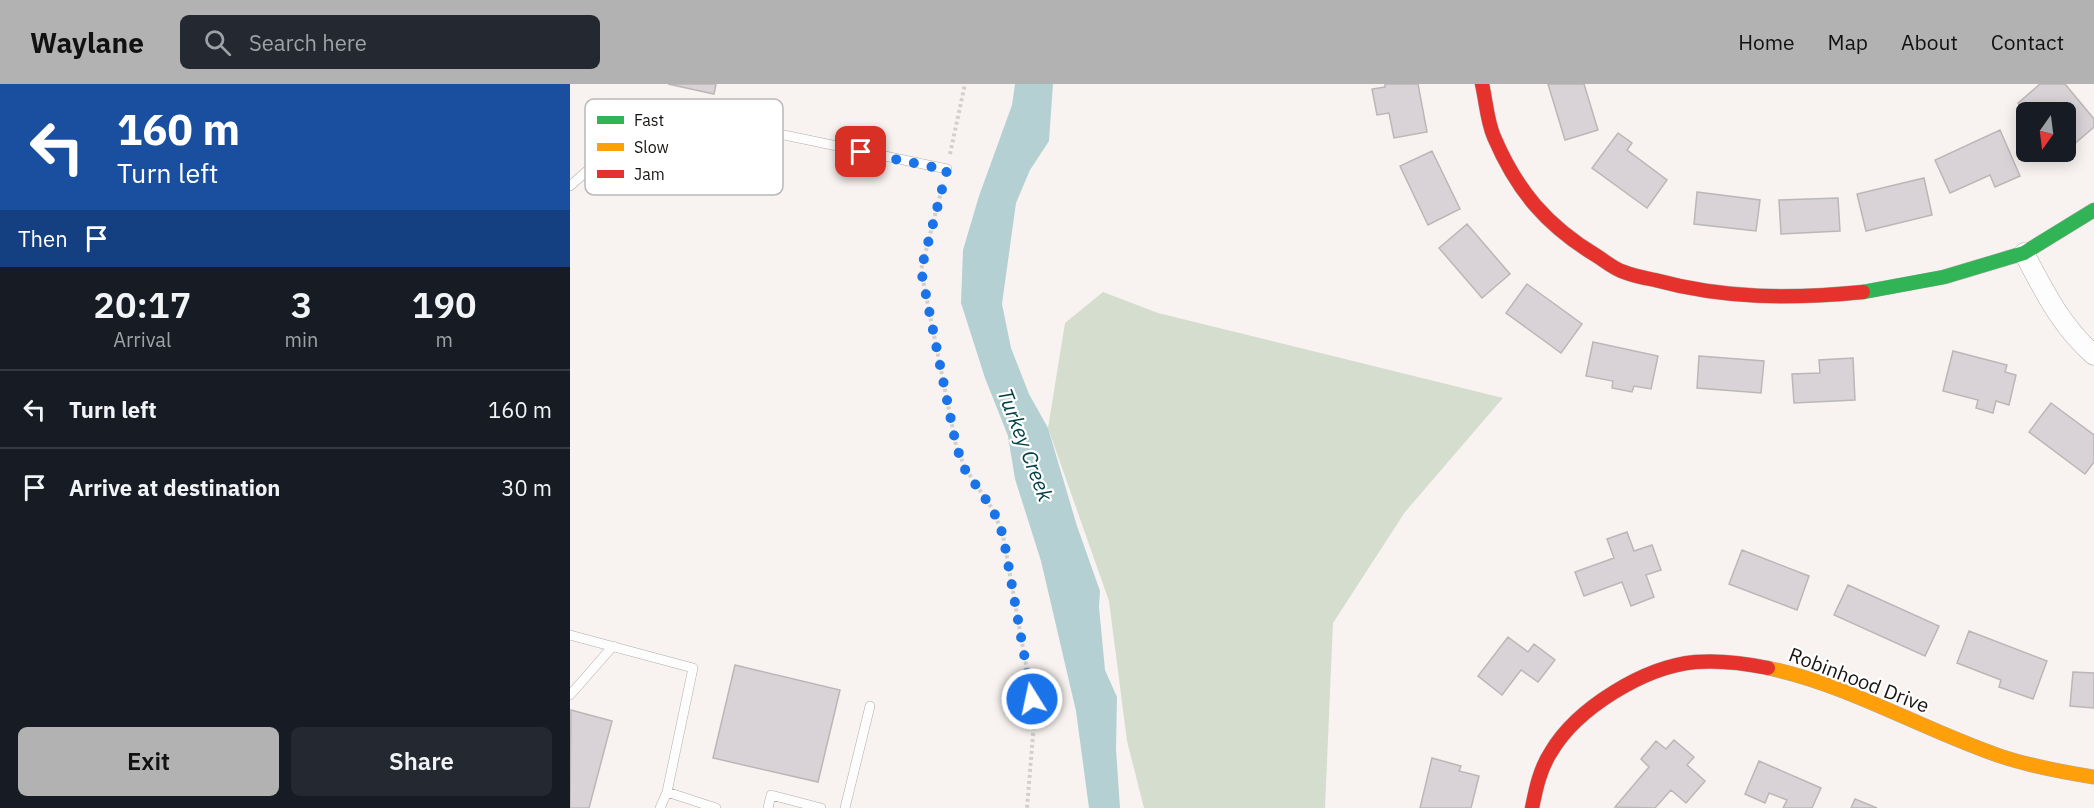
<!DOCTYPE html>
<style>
body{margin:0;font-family:"IBM Plex Sans",sans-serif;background:#242831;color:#f1f3f6;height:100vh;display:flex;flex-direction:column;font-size:22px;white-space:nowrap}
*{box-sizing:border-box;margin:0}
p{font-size:20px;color:#9ea1a6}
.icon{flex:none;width:33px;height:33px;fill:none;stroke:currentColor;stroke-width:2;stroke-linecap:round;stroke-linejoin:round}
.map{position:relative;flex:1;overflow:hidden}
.side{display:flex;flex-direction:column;background:#171b24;width:570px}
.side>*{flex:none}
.hud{background:#1a4fa0;color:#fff;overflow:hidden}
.needle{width:39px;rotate:194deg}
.controls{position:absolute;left:1446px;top:18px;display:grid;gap:12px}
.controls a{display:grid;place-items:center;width:60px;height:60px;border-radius:9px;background:#171b24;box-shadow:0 3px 15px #0003;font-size:30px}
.pin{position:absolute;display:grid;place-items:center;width:51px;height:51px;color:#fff;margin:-26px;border-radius:12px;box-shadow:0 3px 9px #0006}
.me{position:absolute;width:66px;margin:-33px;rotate:350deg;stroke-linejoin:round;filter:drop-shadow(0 0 4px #0008)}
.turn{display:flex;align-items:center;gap:21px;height:126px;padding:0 18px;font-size:27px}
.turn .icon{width:78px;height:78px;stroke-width:2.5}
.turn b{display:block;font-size:42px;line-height:51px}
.then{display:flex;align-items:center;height:57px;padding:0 18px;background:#0003;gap:12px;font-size:22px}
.eta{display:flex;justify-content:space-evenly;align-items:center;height:102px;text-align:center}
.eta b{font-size:36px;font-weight:600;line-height:42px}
.primary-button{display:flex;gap:12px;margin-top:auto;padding:12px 18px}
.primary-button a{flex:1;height:69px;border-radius:9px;background:#b2b2b2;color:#111;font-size:24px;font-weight:600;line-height:69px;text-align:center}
.primary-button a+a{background:#242831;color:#f1f3f6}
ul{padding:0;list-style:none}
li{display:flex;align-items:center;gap:18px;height:78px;padding:0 18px;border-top:2px solid #363941}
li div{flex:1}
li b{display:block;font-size:22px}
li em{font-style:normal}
header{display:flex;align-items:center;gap:36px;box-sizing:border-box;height:84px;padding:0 30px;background:#b2b2b2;color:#111}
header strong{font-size:28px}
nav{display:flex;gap:33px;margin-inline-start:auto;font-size:21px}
.search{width:420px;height:54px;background:#242831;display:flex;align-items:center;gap:15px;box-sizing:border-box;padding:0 21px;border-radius:9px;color:#9ea1a6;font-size:22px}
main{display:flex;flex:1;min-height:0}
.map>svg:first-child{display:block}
.green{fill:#d4ddce}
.water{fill:#b5d0d2}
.building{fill:#d9d3d8;stroke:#bab7b7;stroke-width:1.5}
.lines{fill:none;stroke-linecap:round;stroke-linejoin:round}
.lane-casing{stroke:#b0adaa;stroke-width:10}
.street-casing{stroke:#b0adaa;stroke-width:21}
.fast-casing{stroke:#b0adaa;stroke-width:15}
.slow-casing{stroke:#b0adaa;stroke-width:15}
.jam-casing{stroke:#b0adaa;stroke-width:15}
.path{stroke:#d2d0cf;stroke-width:4;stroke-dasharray:3 3;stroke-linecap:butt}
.lane{stroke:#fefdfd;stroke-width:9}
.street{stroke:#fefdfd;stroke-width:20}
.fast{stroke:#30b455;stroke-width:14}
.slow{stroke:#ff9f0a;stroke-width:14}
.jam{stroke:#e5322d;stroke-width:14}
.route{stroke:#1a73e8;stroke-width:10;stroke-dasharray:0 18}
.labels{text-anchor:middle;stroke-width:4.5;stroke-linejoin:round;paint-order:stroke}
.street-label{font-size:20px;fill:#171412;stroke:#fff}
.water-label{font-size:21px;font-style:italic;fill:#004045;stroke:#fff}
.key{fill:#fff;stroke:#b9b8b8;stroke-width:1.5}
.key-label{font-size:16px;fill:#171412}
</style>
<header>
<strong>Waylane</strong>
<div class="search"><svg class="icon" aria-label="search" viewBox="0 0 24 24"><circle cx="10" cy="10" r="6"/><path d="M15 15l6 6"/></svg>Search here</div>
<nav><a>Home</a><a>Map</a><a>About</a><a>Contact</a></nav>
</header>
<main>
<section class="side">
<div class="hud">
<div class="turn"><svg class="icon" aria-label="left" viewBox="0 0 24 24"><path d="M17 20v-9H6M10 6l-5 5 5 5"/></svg><div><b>160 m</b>Turn left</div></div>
<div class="then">Then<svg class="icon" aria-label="arrive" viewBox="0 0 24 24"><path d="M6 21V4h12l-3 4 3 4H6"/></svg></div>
</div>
<div class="eta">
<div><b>20:17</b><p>Arrival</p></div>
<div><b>3</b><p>min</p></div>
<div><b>190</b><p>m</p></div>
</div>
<ul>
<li><svg class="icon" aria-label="left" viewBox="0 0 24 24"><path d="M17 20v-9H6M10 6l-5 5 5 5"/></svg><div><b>Turn left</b></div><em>160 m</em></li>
<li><svg class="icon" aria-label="arrive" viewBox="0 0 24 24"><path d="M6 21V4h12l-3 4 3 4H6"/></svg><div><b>Arrive at destination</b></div><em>30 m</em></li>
</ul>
<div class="primary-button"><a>Exit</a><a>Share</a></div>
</section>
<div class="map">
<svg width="1524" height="724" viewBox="0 0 1524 724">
<rect width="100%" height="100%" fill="#f8f3f0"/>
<path class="green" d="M533,208L588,229L933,314L835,428L763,539L755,724H574L557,657L539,517L478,344L495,239Z"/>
<path class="water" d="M445,0H483L479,57L460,86L446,119L432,220L441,264L459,310L478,344L507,442L530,507L529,523L535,586L547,613L546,665L550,724H519L506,627L471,477L445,395L438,352L415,294L391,219L393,166L409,112L442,21Z"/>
<path class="building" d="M98,0H146L144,10Z
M815,0H848L857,48L824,54L819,29L807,31L802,5L815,3Z
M978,0H1014L1028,46L995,56Z
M1470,0H1495L1524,35V43L1496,67V28L1456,29L1448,19Z
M1430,46L1450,92L1425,103L1420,91L1380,109L1365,76Z
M1048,49L1062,59L1057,66L1097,96L1077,124L1022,84Z
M862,67L890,125L858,141L830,82Z
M1354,94L1362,131L1296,147L1287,110Z
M1127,108L1190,116L1186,147L1124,140Z
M1268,114L1270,147L1211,150L1209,116Z
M897,140L940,190L912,214L869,164Z
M957,200L1012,240L991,269L936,229Z
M1023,258L1088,272L1081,305L1064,302L1062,308L1042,304L1043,297L1016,292Z
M1383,267L1437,281L1435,288L1446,291L1439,321L1426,317L1423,329L1406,324L1408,316L1373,307Z
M1129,272L1194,277L1191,309L1127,304Z
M1283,274L1285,316L1224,319L1222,290L1250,289L1249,276Z
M1481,319L1524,351V378L1515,390L1459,348Z
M1057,448L1064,467L1082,461L1091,486L1076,491L1084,513L1061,522L1052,498L1014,512L1005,488L1044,474L1037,455Z
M1172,466L1239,492L1227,526L1159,500Z
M1278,501L1369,542L1355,572L1264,531Z
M1399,547L1477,577L1463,615L1429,603L1431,596L1387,579Z
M938,553L958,568L964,560L985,576L968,598L951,586L932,611L908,592Z
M165,581L270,606L248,698L143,674Z
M1503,588L1524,589V624L1500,622Z
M1,626L42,637L19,724H0Z
M1104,656L1124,673L1117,681L1135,697L1116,719L1101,706L1085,724L1045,723L1079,683L1071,675L1086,657L1096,665Z
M862,674L891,682L889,687L909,692L901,724H850Z
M1189,677L1251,704L1242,724H1213L1217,716L1199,709L1195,719L1175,710Z
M1285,715L1307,724H1281Z"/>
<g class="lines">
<g class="lane-casing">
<path id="lane" d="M0,102L36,70L142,36L377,85
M0,551L123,584L97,708L90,724
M0,611L43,562
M97,708L146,724
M198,724L201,711L251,724
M275,724L300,622"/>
</g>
<g class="street-casing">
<path id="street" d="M1454,169C1474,207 1491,242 1524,271"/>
</g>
<g class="fast-casing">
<path id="fast" d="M1293,208L1374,193L1454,169L1524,126"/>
</g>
<g class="slow-casing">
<path id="slow" d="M1198,584C1279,601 1351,645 1430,672C1460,682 1492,688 1524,693"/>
</g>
<g class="jam-casing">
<path id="jam" d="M912,0C916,17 917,37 924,53C947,107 977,142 1027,172C1035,177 1044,185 1054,188C1064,192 1075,194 1085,196C1155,215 1221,215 1293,208
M962,724C966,704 970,685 981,668C1007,624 1074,583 1125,578C1149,576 1174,579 1198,584"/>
</g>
<path class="path" d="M380,70L395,0
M373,100L351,186L386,361L395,384L423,426L433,451L462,615L464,638L457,724"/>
<use href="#lane" class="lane"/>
<use href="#street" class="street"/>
<use href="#fast" class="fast"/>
<use href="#slow" class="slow"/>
<use href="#jam" class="jam"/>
</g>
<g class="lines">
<path class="route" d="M291,68L377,86L351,186L386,361L394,384L423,426L433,451L462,615"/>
</g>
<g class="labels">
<g class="street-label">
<text transform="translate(1289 596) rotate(21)" y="7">Robinhood Drive</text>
</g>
<g class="water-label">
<text transform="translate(455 361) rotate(69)" y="7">Turkey Creek</text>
</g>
</g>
<rect x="15" y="15" width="198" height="96" rx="9" class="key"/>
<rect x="27" y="32" width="27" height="8" fill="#30b455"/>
<rect x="27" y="59" width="27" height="8" fill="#ff9f0a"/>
<rect x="27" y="86" width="27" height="8" fill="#e5322d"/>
<g class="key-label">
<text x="64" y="42">Fast</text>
<text x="64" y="69">Slow</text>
<text x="64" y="96">Jam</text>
</g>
</svg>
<div class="controls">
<a><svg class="needle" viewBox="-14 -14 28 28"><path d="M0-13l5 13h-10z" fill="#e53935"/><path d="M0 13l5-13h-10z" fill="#9ea1a6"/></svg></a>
</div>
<div class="pin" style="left:291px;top:68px;background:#d93025"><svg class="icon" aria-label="arrive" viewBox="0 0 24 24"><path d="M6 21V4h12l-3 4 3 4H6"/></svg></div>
<svg class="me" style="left:462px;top:615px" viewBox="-20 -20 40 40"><circle r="17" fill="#1a73e8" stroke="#fff" stroke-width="3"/><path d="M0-11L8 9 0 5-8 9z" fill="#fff"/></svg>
</div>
</main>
